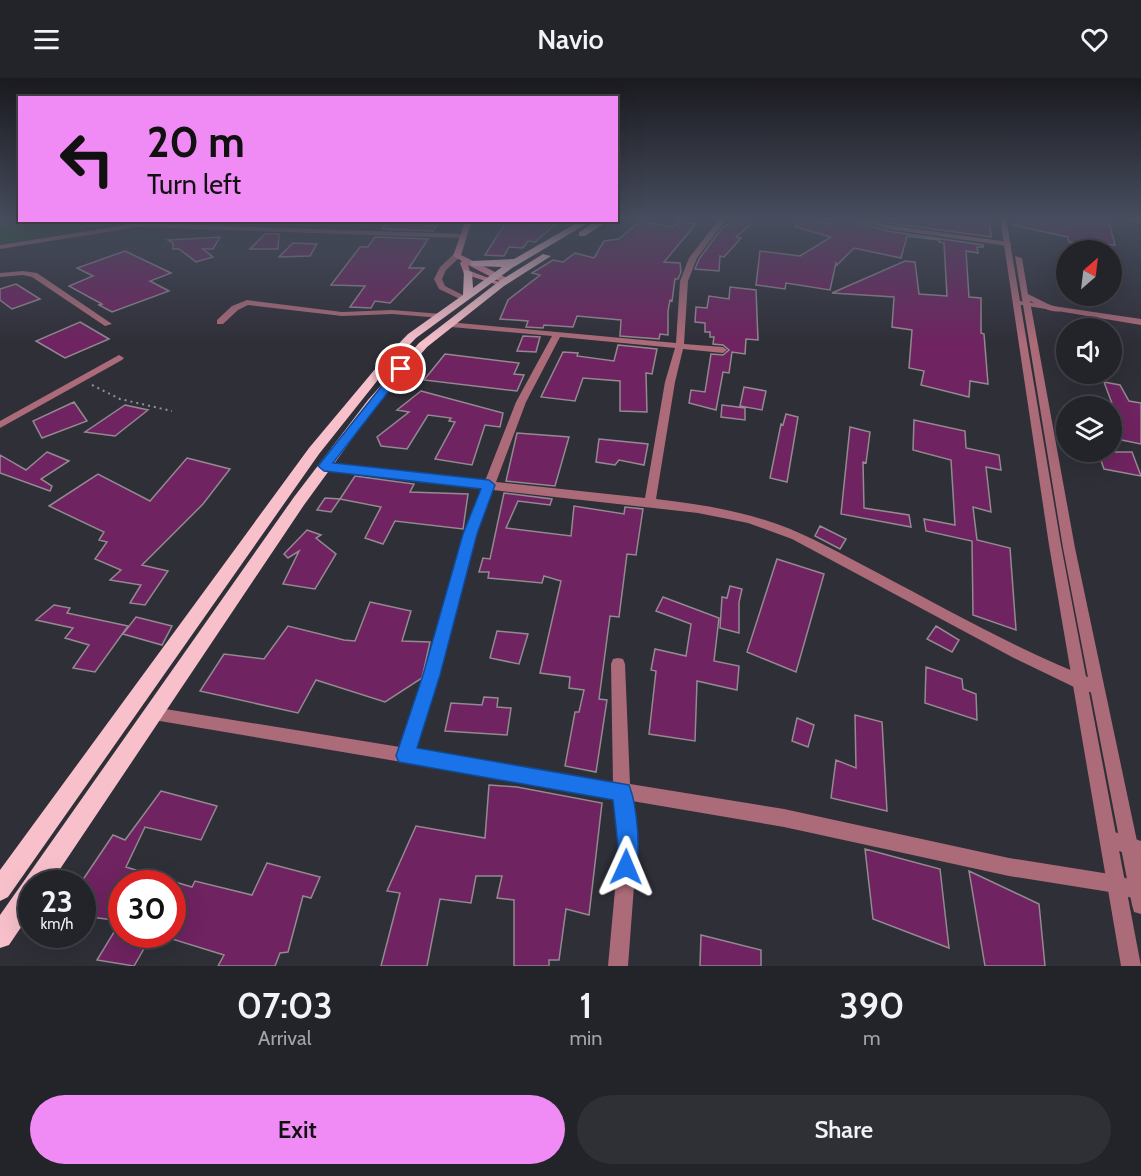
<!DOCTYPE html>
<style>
body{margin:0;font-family:Cabin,sans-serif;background:#2f2f36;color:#f1f3f6;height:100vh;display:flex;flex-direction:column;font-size:22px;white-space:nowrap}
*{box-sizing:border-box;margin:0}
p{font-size:20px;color:#a3a4a8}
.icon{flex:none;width:33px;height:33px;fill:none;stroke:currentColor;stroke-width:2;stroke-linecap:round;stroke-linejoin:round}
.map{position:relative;height:888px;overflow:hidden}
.side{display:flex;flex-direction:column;background:#23232a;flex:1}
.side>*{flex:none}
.banner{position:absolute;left:18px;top:18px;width:600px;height:126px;border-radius:0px;box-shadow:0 6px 24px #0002,0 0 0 2px #404047;background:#f08bf5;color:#111;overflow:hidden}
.needle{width:39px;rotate:28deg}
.fabs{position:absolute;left:1056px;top:162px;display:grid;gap:12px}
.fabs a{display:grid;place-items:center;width:66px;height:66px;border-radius:50%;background:#23232a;box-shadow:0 6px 24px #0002,0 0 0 2px #404047;font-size:30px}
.speed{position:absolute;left:18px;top:792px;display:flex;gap:12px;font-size:30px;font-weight:700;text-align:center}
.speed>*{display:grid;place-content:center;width:78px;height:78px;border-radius:50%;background:#23232a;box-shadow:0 6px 24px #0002,0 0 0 2px #404047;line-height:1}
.speed small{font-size:15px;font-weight:400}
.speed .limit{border:9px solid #d22;background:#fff;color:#111}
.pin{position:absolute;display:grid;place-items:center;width:51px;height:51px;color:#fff;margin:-26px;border:3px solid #fff;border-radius:50%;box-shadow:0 2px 6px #0007}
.me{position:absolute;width:66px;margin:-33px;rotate:1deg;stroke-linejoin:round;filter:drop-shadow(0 0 4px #0008)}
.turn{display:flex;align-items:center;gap:21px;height:126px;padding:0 30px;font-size:27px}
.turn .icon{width:78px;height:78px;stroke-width:2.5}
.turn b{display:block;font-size:42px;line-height:51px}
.eta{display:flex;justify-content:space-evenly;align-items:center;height:102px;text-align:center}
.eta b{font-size:36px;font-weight:600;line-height:42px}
.action{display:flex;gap:12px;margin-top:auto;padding:12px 30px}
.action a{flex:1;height:69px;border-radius:36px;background:#f08bf5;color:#111;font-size:24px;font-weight:600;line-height:69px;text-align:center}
.action a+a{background:#2f2f36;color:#f1f3f6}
header{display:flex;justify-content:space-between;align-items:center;height:78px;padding:0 30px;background:#23232a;font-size:27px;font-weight:600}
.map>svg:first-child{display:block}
.green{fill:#19531e}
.building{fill:#6f2360;stroke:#938990;stroke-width:1.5}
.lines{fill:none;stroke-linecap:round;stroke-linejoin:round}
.path{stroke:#929299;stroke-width:2;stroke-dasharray:2 4;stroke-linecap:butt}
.minor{fill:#ac6b79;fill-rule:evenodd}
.tertiary{fill:#ac6b79;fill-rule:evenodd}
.secondary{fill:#f28aa2;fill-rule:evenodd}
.primary{fill:#f8c0cb;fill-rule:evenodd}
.route{fill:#1a73e8;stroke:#114b97;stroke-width:1.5}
</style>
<header><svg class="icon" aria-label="menu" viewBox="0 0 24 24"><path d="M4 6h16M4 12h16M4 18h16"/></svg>Navio<svg class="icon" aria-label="heart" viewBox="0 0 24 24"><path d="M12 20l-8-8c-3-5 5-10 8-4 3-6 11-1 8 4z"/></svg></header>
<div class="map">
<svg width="1141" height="888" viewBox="0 0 1141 888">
<rect width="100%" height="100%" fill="#2f2f38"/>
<path class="green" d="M0,140H19L20,142L136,143L0,166Z"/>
<path class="building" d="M737,140H758L736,159L741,160L724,179L720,178L719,193L695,191L699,181L722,150Z
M798,140L828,146L832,140H845L887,153L983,167V169H977L978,175L966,173L969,219L981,220V255L984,256L988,306L970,303L969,319L921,307L924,293L909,290L912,252L892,249L894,219L832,215L905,183L915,184L919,216L947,218L944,165L939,164V162L907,158L901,180L854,170L837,187L836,185L830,212L786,205L785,211L756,207L760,173L800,178L831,159L796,149Z
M872,140H989L991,159L888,145Z
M1014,140H1108L1115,167L1069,164L1068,159L1013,147Z
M389,142H428L425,148H436L433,153L382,151Z
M539,142H560L535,164L528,163L523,170L509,169L504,178L485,177L506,144L535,146Z
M640,143L673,149L679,143L696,146L664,184L680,185L681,194L678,201H675L672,223L670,222L668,233V257L660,256L659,261L620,258L621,242L577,238L573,249L544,247L543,250L526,249L528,243L500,241L508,222L540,197L532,195L553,182L563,184L575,175L594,180L604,163L619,161Z
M265,156H279L278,171H250Z
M220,159L213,171H203L213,179L196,184L179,171H173V165L168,162Z
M375,159L428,161L409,190H424L390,225L375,223L371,230L350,229L365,208L331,207L360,169H368Z
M293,165L317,166L310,178L279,179Z
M125,173L171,195L150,203L169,213L112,234L99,227L102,226L69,208L93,198L77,190Z
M16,206L40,221L12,231L0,222V211Z
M730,209L756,212L758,262L746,261L745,276L732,274L729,295L723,294L716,332L689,325L691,312L705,314L711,276L723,277L729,272L723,267L713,266L714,259H710V254H705V245L695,244L696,229L707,230L709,218L729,221Z
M80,244L109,261L65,280L36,263Z
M523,258L540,259L536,274L517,273Z
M618,267L657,271L652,296L646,295L647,334L620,333V303L583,300L575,323L541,319L563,274L578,275L577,278L614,283Z
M445,276L519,285L514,296L524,297L517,313L424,302Z
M1104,304L1120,307L1129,323L1141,325V366L1117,361L1112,346L1120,347Z
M744,309L766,313L762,332L740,328Z
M421,313L503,335L500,349L485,347L472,387L435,381L455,344L449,343L451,340L428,337L407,371L381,368L377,359L409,334L397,332Z
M74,324L87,343L42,360L33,343Z
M125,327L148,332L115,358L85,354Z
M722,327L745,330V342L721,339Z
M786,336L798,339L787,404L770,400L781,346L783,347Z
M914,342L965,353L966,370L999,377L1001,392L986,389L991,434L973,429L977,462L1010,470L1016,552L973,537L972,463L926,453L924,441L955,447L951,382L913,372Z
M850,349L870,354L866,385L863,384L864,430L909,437L911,449L841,436Z
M517,355L569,359L555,408L506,403Z
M599,361L648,366L644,387L619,382L615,387L596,384Z
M47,374L69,383L41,401L52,408L50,413L0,395V377L26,392Z
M1103,374H1132L1141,398L1104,391L1099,377L1104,378Z
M187,380L230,391L203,426L142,487L168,493L145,527L130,525L141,507L110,502L121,492L95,481L107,464L99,462L104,454L49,428L98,396L150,423Z
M355,398L414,406L410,414L468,416L463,451L395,443L383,466L365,460L381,429L340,421Z
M504,415L552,421L550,427L518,423L506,450L571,458L574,428L624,436L625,429L643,431L636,477L627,476L619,539L610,538L599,621L607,622L596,694L565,688L575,634H579L584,612L569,610L570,599L540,595L561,503L544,498L542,505L488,500L489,494H479L483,480L490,481Z
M325,420L340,421L331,434L317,432Z
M820,448L846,461L840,471L815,458Z
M307,452L321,457L316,460L336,476L315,511L283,506L299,473L288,480L284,476Z
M777,481L824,496L796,594L747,574Z
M730,508L742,511L739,524V555L720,550L722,519L727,520Z
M663,519L719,540L714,583L739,588L737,612L697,603L695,663L649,656L656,593L651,592L655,571L686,578L691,546L656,533Z
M370,524L411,533L402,563L430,564L422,600L385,624L316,602L298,635L200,613L224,576L264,581L288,548L344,562L355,563Z
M54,527L70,530L67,535L128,548L95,594L73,590L89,567L65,560L73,550L36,542Z
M136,539L172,548L162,567L123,556Z
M936,548L959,562L952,574L927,561Z
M497,553L528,556L519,586L490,580Z
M926,589L962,601L963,611L976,616L977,642L925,625Z
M484,619L498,620L497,629L511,630L507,657L445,653L451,625L482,627Z
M855,637L882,644L887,733L831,720L836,682L856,690Z
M797,640L814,647L808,669L792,663Z
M489,707L517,709L602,725L589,837L566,831L559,882H549V888H514V822L497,820L502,798H476L471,825L440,821L427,888H381L400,815L387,813L416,748L485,760Z
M161,713L217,728L201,762L145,749L126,789L171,803L170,806H122V843L82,838V803L113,757L125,762Z
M865,771L940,791L949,870L873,841Z
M267,785L320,799L311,820L303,818L288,874L280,875L275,888H218L224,877L172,861V803L192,809L195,803L252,817Z
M969,793L1039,826L1045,888H985Z
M114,854L150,860L134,888L97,882Z
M701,857L761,872V888H700Z"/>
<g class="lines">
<path class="path" d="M92,307L120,321L172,333"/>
<path class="minor" d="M720,140H727L697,180L688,203L684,266L723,269L727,272L723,275L683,271L675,304L656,421C697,426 738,432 777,446C811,458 843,477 876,494C950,533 1023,575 1101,604L1103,609L1101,614L1096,616L1074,609L1012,579L792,461L748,445L698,435L493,412L476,456L439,597L415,671L613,704L611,586L613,581L618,580L623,581L625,586L630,706L784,731L1009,780L1116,797L1141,805V821L1138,822L1116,815L1009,798L784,749L632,723L637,768L628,888H608L619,768L614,720L148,641L145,636L148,631L153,629L400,669L425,597L464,456L482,410L324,392L319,388L324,384L485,403L516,324L552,258L451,249L448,248V244L676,265L680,203L689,180ZM560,259L675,270L665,304L645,420L496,404L526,324Z
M850,140H862L888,147L1008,164L1012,166L1008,168L888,151Z
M1120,140L1141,142V146L1121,141Z
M138,145L464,156L467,158L464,160L138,149L0,171V167Z
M454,176L461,178L446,192L442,201L445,208L467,219L468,221L464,223L439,211L434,201L440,189Z
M23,193L37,195L112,246L105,248L32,199L23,197L0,199V195Z
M247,222L342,234L392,232L442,236L446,238L442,240L392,236L342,238L248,227L238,232L223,246H217V242L232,228Z
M1013,222L1141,241V247L1016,226H1013Z
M119,277L124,280L122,282L0,350V343Z
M1109,752L1141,763V781L1103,767L1100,761L1103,755Z"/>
<path class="tertiary" d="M1000,140H1006L1061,467L1141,888H1121L1049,467Z
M1015,178L1022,180L1028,216L1048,226L1064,232C1054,237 1039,228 1030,223L1075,470L1141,782V836L1134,834L1132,827L1063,470Z"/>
<path class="secondary" d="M466,142H472L461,177L509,201V205H503L468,187L470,193L499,204L495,206L464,196L460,185L462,183L453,178Z"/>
<path class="primary" d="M582,142H593L512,190L416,260L389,288L319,376L8,819L0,823V792L309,370L381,284L408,256L463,217L464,192L472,194L473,210L502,189L474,188L471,187V183L514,181Z
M598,142H609L585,158H579V154Z
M543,176L551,178L504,208L427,269L376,328L304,427L50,806H32V833L9,867L0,870V837L294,419L368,322L419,265L498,204Z"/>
</g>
<linearGradient id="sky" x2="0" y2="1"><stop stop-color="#1a1a1f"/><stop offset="0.53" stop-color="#474d5e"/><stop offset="1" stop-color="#474d5e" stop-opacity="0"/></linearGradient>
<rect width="1141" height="265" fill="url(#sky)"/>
<path class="route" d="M401,288L406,291L333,385L489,402L495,407L477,456L440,597L417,670L629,707C637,727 642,776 634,796L626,799L619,796L616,789L618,768L613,722L399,684L396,678L423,597L463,456L481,411L324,393L318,388L397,289Z"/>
</svg>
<div class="fabs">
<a><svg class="needle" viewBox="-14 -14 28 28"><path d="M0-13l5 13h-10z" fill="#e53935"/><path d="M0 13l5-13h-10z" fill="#a3a4a8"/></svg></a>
<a><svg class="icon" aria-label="sound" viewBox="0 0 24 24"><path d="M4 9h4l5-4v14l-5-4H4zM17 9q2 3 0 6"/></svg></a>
<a><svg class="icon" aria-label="layers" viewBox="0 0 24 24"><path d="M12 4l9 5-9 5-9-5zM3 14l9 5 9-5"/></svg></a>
</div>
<div class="speed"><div>23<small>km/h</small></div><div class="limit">30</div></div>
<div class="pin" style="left:401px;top:291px;background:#d93025"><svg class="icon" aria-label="arrive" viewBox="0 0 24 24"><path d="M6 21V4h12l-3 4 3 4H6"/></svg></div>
<svg class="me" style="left:626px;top:789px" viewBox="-20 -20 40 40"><path d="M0-17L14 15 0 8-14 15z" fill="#1a73e8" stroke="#fff" stroke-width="4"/></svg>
<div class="banner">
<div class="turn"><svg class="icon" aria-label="left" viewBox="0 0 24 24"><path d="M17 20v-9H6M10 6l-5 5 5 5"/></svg><div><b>20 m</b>Turn left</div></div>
</div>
</div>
<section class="side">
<div class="eta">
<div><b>07:03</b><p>Arrival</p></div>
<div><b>1</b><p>min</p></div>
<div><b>390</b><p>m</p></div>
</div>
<div class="action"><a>Exit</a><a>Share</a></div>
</section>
